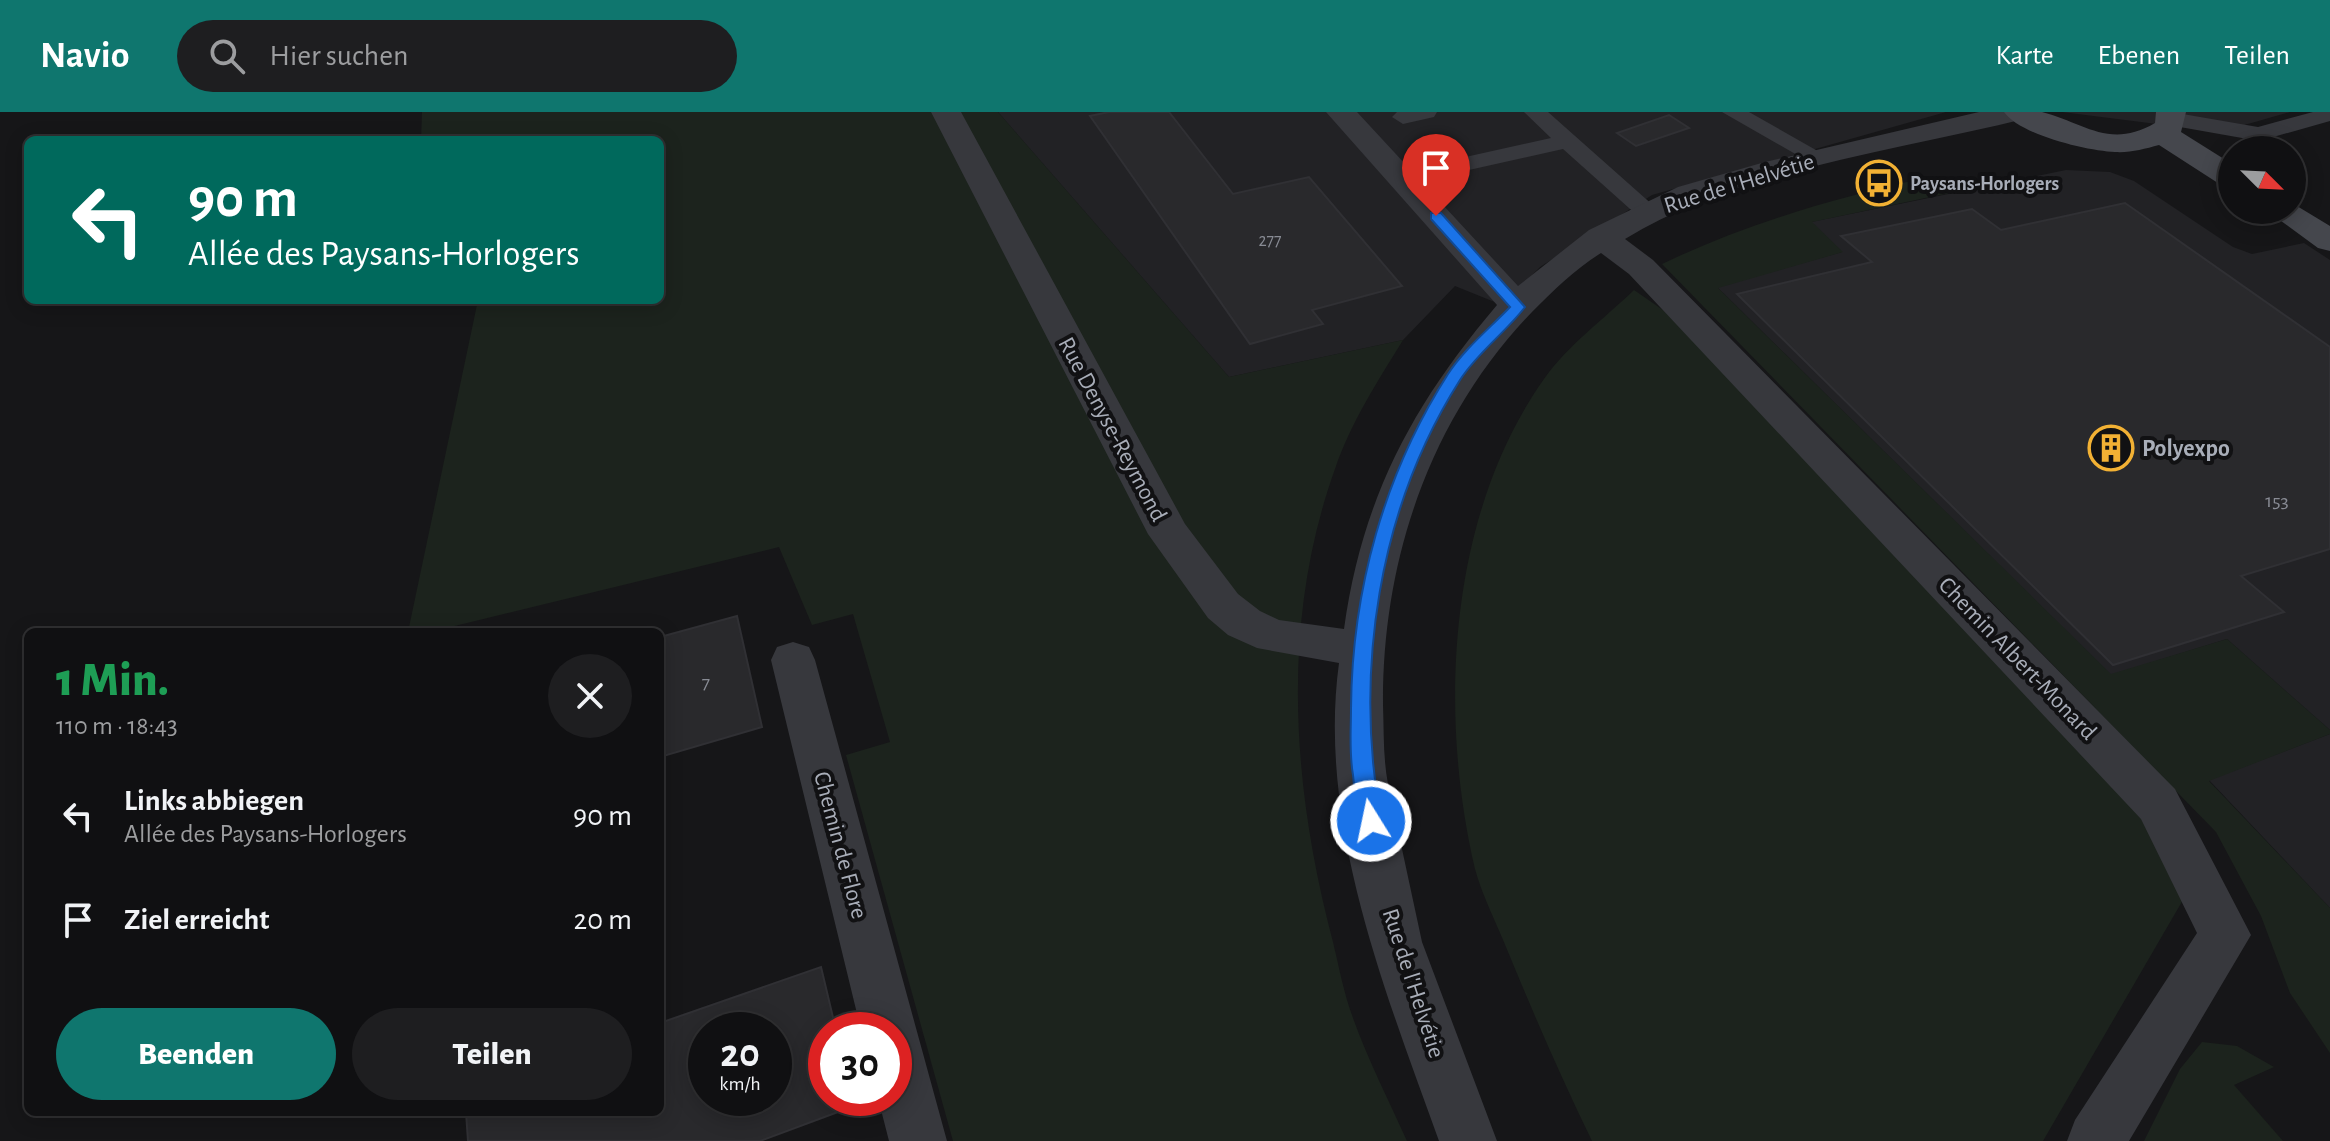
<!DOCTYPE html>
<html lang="de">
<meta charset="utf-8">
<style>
body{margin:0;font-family:"Alegreya Sans",sans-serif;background:#1e1e20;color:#f1f3f6;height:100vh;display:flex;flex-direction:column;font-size:30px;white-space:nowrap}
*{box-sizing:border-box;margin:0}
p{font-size:26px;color:#9c9d9f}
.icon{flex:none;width:44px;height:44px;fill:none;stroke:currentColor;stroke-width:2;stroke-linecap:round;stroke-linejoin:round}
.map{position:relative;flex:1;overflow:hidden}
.drawer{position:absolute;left:24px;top:516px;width:640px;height:488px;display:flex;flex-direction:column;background:#101012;border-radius:12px;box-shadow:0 4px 20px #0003,0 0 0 2px #303032}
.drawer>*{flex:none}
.guide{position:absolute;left:24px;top:24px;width:640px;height:168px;border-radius:12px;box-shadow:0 4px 20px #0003,0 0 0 2px #303032;background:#00695c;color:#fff;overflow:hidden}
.needle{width:52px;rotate:114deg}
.fabs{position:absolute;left:2218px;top:24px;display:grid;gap:16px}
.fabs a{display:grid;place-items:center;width:88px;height:88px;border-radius:50%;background:#101012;box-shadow:0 4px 20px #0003,0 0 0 2px #303032;font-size:40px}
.speed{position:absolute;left:688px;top:900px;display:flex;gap:16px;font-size:40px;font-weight:700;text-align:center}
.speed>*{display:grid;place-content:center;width:104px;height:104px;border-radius:50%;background:#101012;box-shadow:0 4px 20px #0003,0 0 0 2px #303032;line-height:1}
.speed small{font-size:20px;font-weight:400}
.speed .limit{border:12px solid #d22;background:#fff;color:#111}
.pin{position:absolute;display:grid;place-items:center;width:68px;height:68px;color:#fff;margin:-82px -34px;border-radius:50% 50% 50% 0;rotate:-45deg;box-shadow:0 0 8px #0007}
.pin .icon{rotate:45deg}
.me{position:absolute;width:88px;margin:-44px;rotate:350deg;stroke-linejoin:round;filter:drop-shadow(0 0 6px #0008)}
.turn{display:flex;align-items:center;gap:28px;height:168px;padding:0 32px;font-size:36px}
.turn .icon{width:104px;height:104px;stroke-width:2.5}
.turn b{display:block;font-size:56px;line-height:68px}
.round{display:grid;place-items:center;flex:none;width:84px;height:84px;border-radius:42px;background:#1e1e20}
.head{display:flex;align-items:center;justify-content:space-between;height:136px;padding:0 32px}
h1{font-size:48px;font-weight:800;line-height:60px;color:#1e9e55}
.button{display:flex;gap:16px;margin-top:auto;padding:16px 32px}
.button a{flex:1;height:92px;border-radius:48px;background:#0f766e;color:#fff;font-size:32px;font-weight:800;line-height:92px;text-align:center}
.button a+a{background:#1e1e20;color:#f1f3f6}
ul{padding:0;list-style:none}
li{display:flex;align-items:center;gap:24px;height:104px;padding:0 32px}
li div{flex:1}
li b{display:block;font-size:30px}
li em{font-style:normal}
header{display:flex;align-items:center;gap:48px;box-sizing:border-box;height:112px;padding:0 40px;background:#0f766e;color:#fff}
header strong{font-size:38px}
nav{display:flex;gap:44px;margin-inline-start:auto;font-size:28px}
.search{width:560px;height:72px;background:#1e1e20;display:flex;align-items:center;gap:20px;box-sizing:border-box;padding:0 28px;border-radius:44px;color:#9c9d9f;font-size:30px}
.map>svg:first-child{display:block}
.built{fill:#222225}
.green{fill:#1c231d}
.building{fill:#29292c;stroke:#303034;stroke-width:2;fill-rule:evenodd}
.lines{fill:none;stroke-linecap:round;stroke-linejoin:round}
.service{fill:#37383d;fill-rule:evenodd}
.minor{fill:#37383d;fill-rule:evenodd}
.secondary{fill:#45474d;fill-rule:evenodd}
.route{fill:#1a73e8;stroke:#114b97;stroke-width:2}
.labels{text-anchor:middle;stroke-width:8;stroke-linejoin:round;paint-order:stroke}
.far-number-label{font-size:18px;fill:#888b94}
.far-poi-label{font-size:20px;font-weight:bold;fill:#a8adb8;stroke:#111113;text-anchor:start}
.number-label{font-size:20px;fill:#888b94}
.street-label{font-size:24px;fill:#a8adb8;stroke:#111113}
.poi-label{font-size:24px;font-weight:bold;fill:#a8adb8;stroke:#111113;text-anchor:start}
</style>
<header>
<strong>Navio</strong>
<div class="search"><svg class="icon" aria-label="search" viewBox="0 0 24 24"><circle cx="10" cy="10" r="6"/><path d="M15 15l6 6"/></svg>Hier suchen</div>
<nav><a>Karte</a><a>Ebenen</a><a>Teilen</a></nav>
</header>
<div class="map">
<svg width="2330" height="1029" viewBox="0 0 2330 1029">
<rect width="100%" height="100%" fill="#161618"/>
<path class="built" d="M998,0H1946L1652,83L1540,155L1502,193L1455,174L1403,228L1229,265Z
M2062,0H2290L2220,20Z
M2066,58L2110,60L2134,69L2233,135L2252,142L2304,131L2330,148V618L2227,527L2111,563L1717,175L1842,140L1811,110Z
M2330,622V796L2209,668Z"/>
<path class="green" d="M422,0H998L1229,265L1403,228C1378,269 1351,310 1335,357C1280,510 1292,675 1333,830C1339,855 1344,882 1353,906C1368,948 1389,989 1407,1029H953L846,643L890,630L853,502L812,513L779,435L430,520H408L478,188H660V28H421Z
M1928,65L1949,81L1812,110L1843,140L1718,176L2111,562L2227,527L2330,618V622L2209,669L2330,796V941L2290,881L2261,804L2216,720L1662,152C1747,111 1836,86 1928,65Z
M1634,178L1663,198L2136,685L2187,781L2043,1029H1592C1561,965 1533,901 1506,835C1496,810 1482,783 1475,757C1438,600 1448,402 1544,267C1568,233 1604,207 1634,178Z
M2202,930L2237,934L2274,955L2234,973L2283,1029H2144L2180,957Z"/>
<path class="building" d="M1109,0H1169L1233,82L1309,65L1402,174L1312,198L1323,212L1250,232L1090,4Z
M1669,3L1689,16L1636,34L1617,21Z
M2125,91L2330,235V437L2241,464L2284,500L2113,553L1737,182L1872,150L1841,124L1972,97L2001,118Z
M737,504L762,615L660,645V525Z
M821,855L836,918H826V986H852L854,994L760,1029H468L466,1000H660V911ZM706,918H774V986H706Z"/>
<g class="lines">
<path class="service" d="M1397,0H1437L1434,5L1403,12L1392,5Z
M1524,0H1548L1655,95L1659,100L1655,105H1639L1563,37L1451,62L1443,60L1440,55L1443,50L1551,26Z
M1722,0H1749L1830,46L1819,53L1811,51Z
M2171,0L2258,15L2313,0H2330V9L2259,29L2163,12L2160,7Z"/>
<path class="minor" d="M931,0H961L1185,412L1238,482L1260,499L1279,508L1344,517C1362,386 1413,292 1497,193L1326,0H1357L1518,174L1589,118L1678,75L1765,50L1979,0H2032L2028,6C1897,39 1740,57 1625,127L1653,148L2175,677L2251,823L2129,1029H2067L2075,1008L2197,821L2141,707L1629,162L1601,141C1575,157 1553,179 1532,200C1431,305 1382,446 1383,593C1384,620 1383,646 1388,672L1422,830L1497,1029H1439C1386,881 1317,712 1339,551L1257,536L1228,523L1208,506L1148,422Z
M793,530L809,535L815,548L947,1029H889L878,986H894V918H861L771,548L777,535Z"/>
<path class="secondary" d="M2004,0C2016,0 2031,0 2042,0C2083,10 2109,38 2155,11L2156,0H2186L2181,20L2232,52V75L2221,73L2159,33C2144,37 2130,41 2115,40C2088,39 2020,23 2004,0Z
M2292,91L2330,114V139L2318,136L2266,98H2292Z"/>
</g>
<path class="route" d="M1431,101H1441L1525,195C1506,220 1477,241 1460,268C1378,397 1354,559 1381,709L1371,718C1355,712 1355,679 1353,663C1349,641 1351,619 1351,596C1352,478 1384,362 1448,262C1464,237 1490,216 1510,195L1431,107Z"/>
<defs>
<g id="bus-ring" transform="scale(2.3)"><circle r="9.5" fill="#111113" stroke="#f2b134" stroke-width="1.5"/><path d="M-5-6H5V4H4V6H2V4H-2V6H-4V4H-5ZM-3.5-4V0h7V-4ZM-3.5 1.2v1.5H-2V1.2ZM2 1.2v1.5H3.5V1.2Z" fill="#f2b134"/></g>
<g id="building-ring" transform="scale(2.3)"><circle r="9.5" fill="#111113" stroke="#f2b134" stroke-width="1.5"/><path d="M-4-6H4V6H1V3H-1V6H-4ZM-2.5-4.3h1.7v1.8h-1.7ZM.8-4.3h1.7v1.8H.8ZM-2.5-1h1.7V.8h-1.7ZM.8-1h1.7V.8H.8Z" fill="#f2b134"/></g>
</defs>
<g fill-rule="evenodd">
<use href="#bus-ring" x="1879" y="71"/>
<use href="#building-ring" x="2111" y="336"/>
</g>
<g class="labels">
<g class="far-number-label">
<text x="1270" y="134">277</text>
</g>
<g class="far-poi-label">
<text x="1910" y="78">Paysans-Horlogers</text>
</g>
<g class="number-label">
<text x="2277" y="395">153</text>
<text x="706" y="577">7</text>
</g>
<g class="street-label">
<text transform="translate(1739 71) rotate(-17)" y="8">Rue de l'Helvétie</text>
<text transform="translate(1113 317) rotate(62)" y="8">Rue Denyse-Reymond</text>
<text transform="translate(2018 546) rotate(46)" y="8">Chemin Albert-Monard</text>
<text transform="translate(841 733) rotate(75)" y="8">Chemin de Flore</text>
<text transform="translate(1414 871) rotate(72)" y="8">Rue de l'Helvétie</text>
</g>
<g class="poi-label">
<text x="2142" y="344">Polyexpo</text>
</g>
</g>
</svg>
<div class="fabs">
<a><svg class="needle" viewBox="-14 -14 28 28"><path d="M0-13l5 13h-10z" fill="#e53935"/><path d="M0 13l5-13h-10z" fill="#9c9d9f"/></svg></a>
</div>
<div class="speed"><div>20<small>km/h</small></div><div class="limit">30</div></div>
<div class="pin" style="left:1436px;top:104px;background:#d93025"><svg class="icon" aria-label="arrive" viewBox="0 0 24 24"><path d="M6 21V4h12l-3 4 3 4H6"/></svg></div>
<svg class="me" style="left:1371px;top:709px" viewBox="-20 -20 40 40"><circle r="17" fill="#1a73e8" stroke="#fff" stroke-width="3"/><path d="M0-11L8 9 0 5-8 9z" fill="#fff"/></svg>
<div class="guide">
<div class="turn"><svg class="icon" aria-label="left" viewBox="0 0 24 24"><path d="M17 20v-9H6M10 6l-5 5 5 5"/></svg><div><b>90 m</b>Allée des Paysans-Horlogers</div></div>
</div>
<section class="drawer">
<div class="head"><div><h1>1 Min.</h1><p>110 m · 18:43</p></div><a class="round"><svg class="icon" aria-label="close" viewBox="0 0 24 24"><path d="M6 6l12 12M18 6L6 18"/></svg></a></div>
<ul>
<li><svg class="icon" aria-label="left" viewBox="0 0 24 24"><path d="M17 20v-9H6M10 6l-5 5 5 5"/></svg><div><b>Links abbiegen</b><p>Allée des Paysans-Horlogers</p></div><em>90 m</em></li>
<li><svg class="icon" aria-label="arrive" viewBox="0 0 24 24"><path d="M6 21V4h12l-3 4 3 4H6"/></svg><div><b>Ziel erreicht</b></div><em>20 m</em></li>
</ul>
<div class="button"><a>Beenden</a><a>Teilen</a></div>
</section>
</div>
